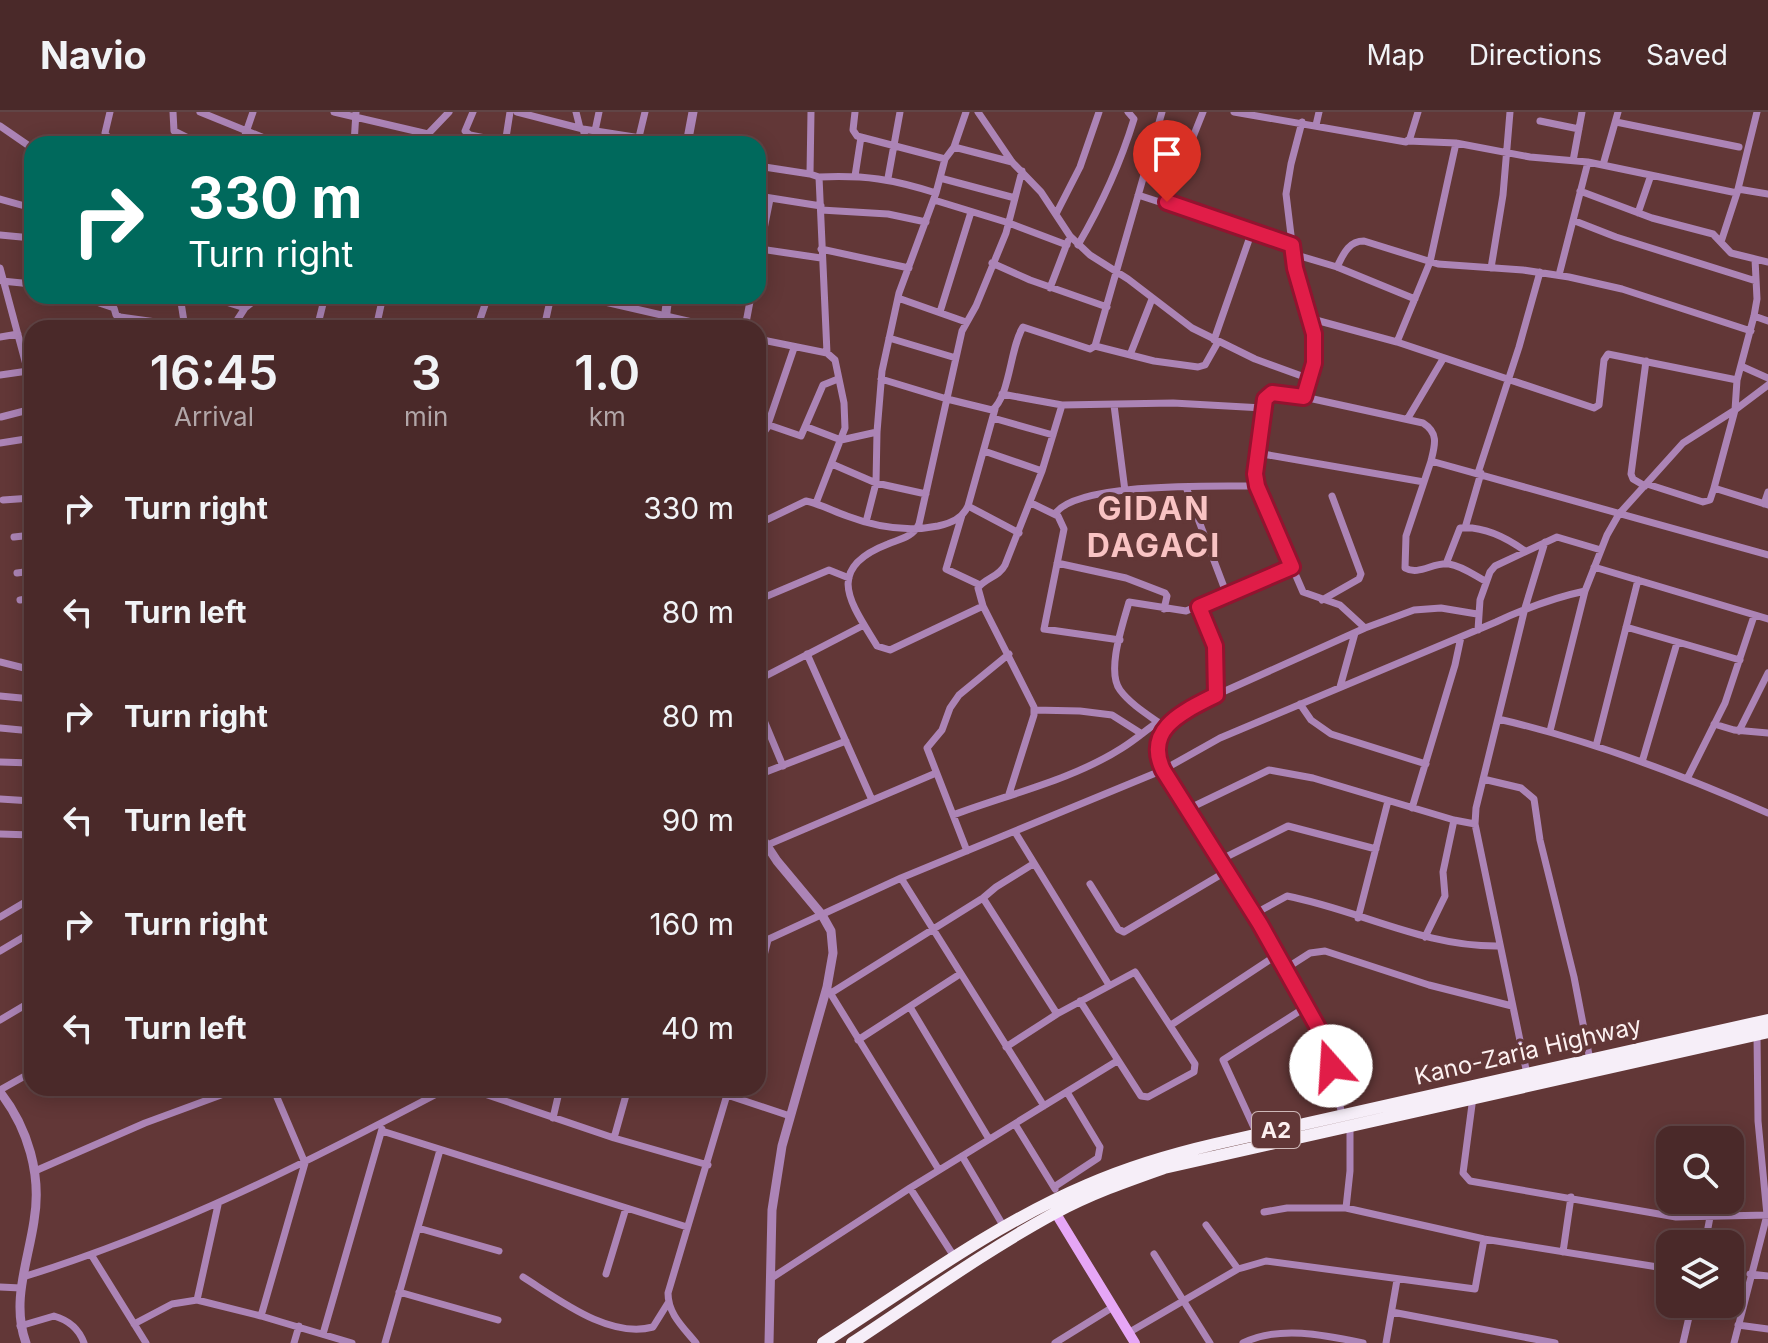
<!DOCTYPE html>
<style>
body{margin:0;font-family:Inter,sans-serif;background:#513131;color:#f1f3f6;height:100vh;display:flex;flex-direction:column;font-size:30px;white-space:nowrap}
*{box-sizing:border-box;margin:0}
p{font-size:26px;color:#b2a6a8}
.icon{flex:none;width:44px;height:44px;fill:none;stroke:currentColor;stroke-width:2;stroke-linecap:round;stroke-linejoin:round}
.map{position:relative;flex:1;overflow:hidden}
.drawer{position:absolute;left:24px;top:208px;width:742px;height:776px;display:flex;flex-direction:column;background:#4a2929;border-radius:24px;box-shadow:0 4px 20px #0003,0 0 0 2px #614546}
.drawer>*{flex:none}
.guide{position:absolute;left:24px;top:24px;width:742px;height:168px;border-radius:24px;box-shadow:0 4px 20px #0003,0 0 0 2px #614546;background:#00695c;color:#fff;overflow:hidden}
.fabs{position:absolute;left:1656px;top:1014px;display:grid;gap:16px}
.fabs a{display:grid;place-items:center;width:88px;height:88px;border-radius:16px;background:#4a2929;box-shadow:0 4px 20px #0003,0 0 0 2px #614546;font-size:40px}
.pin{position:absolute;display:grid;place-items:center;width:68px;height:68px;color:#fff;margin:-82px -34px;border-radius:50% 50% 50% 0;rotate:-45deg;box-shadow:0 0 8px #0007}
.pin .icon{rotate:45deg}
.me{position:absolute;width:88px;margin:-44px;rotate:341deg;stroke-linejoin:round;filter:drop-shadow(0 0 6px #0008)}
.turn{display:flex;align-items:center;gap:28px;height:168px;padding:0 32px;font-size:36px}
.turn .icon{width:104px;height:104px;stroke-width:2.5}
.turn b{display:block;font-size:56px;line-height:68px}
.eta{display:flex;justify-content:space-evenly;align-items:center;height:136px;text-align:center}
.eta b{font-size:48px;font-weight:600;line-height:56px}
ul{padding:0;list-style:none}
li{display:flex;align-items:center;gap:24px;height:104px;padding:0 32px}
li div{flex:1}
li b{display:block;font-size:30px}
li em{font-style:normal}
header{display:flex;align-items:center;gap:48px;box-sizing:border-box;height:112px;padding:0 40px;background:#4a2929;border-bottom:2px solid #614546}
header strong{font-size:38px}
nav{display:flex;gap:44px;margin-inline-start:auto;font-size:28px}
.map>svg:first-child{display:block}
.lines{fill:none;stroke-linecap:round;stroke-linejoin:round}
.minor{stroke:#ac84b6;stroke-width:7}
.tertiary{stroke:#ac84b6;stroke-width:9}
.secondary{stroke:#e6a6f6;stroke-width:10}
.trunk{stroke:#f6eef8;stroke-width:12}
.route-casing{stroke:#92132f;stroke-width:20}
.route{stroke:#e11d48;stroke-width:14}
.labels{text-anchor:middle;stroke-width:8;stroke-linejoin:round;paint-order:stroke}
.shield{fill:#623737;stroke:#ceb8b8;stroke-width:2}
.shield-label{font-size:22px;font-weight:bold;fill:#fcf0f0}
.street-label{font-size:24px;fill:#fcf0f0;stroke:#623737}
.district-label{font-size:32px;font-weight:bold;letter-spacing:2px;fill:#f9c3c3;stroke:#623737}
</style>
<header>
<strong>Navio</strong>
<nav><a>Map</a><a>Directions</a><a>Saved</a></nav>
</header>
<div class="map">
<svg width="1768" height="1231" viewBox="0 0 1768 1231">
<rect width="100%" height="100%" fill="#623737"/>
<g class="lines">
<path class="minor" d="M110,0L105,21L112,32
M173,0L174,19L200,32
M200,0L279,32
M334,0L428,22L426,32
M473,0L465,19L470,23L505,30
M517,0L583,17L679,32
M576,0L580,16
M811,0L810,62L819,65L827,241
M855,0L853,18L857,24L945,47
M978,0L1012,50L1041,80L1070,124L1090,143L1128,167L1192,216L1255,247L1310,267
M1234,0L1406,30L1410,26L1418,0
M1540,9L1579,17
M1302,10L1291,52L1286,82L1295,156L1314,222V251L1304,285
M1616,10L1739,35
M1316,13L1319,0
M0,14L32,36
M583,17L587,32
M595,19L599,0
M639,25L645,0
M1408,29L1456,31L1530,45L1588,50L1737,81L1721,130
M242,32L253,0
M354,32L356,0
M413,32L428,22L449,0
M505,32L510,0
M954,35L1012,50
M1573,49L1582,0
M1603,53L1618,0
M758,54L810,62
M855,64L861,25
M819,65C865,63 892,67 936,81
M888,66L900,0
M940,66L1015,86
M1738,77L1768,82
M1580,79L1652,106L1713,122L1731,141L1768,150
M1737,81L1757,0
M1138,83L1292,133
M758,84L821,94
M0,87L32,96
M934,88L1009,111L1067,133
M1167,90L1203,0
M821,98L888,102L926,110
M1638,101L1651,63
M1056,102L1080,55L1099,0
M1575,109L1616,125L1756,169
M0,123L32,126
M1078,133C1102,92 1120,53 1134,7L1128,0
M760,137L821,146
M821,137L909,156
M1293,142L1337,155L1415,187
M758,147L770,87
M1755,147L1757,187L1754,204L1737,268L1735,298L1714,376L1768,393
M992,151L1030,168L1107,195
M1337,155C1343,143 1348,129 1364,129L1438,152L1523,158L1569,165L1622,177L1751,219
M0,156L32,275
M1491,156L1503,83L1510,0
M1559,163L1588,50
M2,169L32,172
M1050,176L1068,129
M79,184L114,196L116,203L120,205L199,216
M180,184L185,216
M207,184L245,196
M579,184L718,216
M898,186L966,210
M940,200L971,100
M1754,204L1768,209
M1312,207L1397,230L1594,296L1599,293L1604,248L1608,242L1737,268
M232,216L245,196L260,184
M317,216L325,184
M376,216L383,184
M477,216L488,184
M544,216L551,184
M745,216L751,184
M0,225L18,222
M889,226L956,246
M758,227L827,241L835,248L844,291L845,316L816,391
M1214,228L1252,119
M1397,230L1430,150L1456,31
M1095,234L1162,0
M1130,243L1152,187
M1741,254L1768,266
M0,263L28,259
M881,267L947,287L992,298C1010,285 1010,235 1023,215L1090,237L1095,234L1154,249L1198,255L1205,253L1218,230
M1002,282L1062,293L1173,291L1263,296
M1114,293L1125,379
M1,305L32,297
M993,306L1053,323
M1408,306L1443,247
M767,315L794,236
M807,315L841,328L877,320
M758,329L769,313L801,324L823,273L838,267
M0,331L32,326
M984,339L1042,359
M1257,341L1424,370
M1431,349L1406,424L1405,456C1419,464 1433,450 1449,452C1462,454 1474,463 1485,469
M832,352L876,371L926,382
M1478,361L1519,235L1540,160
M1647,372L1703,390L1710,388L1714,376
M1645,374L1633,367L1631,362L1646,249
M1186,375L1227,483
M3,388L32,386
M1031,391L1058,404L1064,417L1044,517L1120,528
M1764,392L1768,380
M968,394L1019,421
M1055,402C1076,370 1217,374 1257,374
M962,403L946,457L980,473
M866,410L876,371L877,320L882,259L899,181L936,81L945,47L954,35L966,0
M758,412L806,389C820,392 833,399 847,404C876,415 908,420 938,414C951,411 962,407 968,394L995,297
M1465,416L1481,361
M14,425L32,423
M1057,451L1126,466L1165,481L1167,484L1164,497
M1446,452L1460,416C1483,414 1507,426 1525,439
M1594,455L1768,507
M17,461L32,459
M20,488L32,486
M758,488L829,458L849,466
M1322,488L1359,467L1361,462L1332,384
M983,494L890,538L877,534C851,491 823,457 888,432C900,427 913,425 919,412L962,219L976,194L1006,121L1022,59
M1199,495L1215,534L1216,583
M1626,515L1740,548
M1365,516L1340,493L1303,480L1257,374L1255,362L1265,287L1268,282L1304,285L1423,311C1439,321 1435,333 1431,349L1768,443
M1478,518L1480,488L1490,460L1495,454L1557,425L1601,438
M807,542L872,688
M0,550L32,558
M758,568L864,513
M1340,575L1355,521
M0,584L32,587
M1300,592L1311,608L1331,622L1426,652
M758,594L783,654
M1034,598L1080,599L1112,603L1142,622
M1498,607C1591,628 1680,662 1768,701
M1714,612L1734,618L1768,621
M1165,615C1150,604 1131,593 1120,578C1106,559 1123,512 1129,490L1186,499L1292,455
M0,616L32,619
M1550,619L1585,479L1607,423L1619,402L1683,331L1735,298L1768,273
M1739,619L1768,561
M1596,634L1638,468
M0,650L32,651
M1642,650L1677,531
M758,663L846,629
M1688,665L1725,591L1754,504
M1483,667L1521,676L1534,687L1540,728L1574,865L1590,948
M1009,682L1034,603V595L983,494L978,476C985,466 999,465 1005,453L1042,359L1062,293
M0,687L32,689
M1412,696L1455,553L1461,525
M1188,697L1269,658L1313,666L1454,708L1475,712
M953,703C1009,682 1072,668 1122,636C1135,628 1146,618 1158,610
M1015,720L1109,873
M0,722L32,723
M758,737L936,661
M967,739L927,636L942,618L950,596L959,583L1009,542
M1220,748L1288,714L1376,737
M901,766L1044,994
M1090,772L1118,817L1124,820L1227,759
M983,786L1057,902
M1254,802L1287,784C1359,798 1424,835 1499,834
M0,805L32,786
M1358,806L1388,689
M1425,825L1445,784L1443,760L1454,708
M758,832L901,766L1163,658L1220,626L1496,510C1526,496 1552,486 1585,479
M0,839L32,820
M1285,857L1310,841L1325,839L1429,873L1512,894
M758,867L768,828
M829,879L939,1058
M831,881L983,786L996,775L1033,752
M910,895L989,1027
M0,908L32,889
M1171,913L1277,843
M858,928L960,862
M1006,935L1057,902L1135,860L1195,952L1194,960L1148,985L1141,984L1080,889
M1527,962L1475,712L1476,696L1525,496L1545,430
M467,976L614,1026L708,1053
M706,976L790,1004
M0,978L32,960
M1473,985L1463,1061L1470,1069L1676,1105L1768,1103
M1342,1003L1326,930L1260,812L1163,658L1156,638L1165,615L1176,605L1216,583L1365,516L1414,498L1441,496L1477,502
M553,1006L560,976
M1015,1012L1055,1077
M382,1019L687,1115
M1257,1022L1223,948L1306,895
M614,1026L628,976
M962,1044L1004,1115
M35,1059L145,1011L240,976
M1054,1075L1098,1046L1100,1035L1067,980
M910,1076L955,1146
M1346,1096L1350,1059V1013
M1264,1100L1287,1096H1346L1484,1127L1670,1157
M1206,1113L1238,1157
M418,1116L499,1139
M1705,1132L1710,1105
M1563,1140L1571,1085
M1154,1142L1210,1231
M92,1144L146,1231
M606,1162L626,1096
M1750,1162L1768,1164
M23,1165C175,1118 308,1050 448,976
M523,1165C558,1187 609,1227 653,1215L668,1191
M770,1167L910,1076L1117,949
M0,1175L21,1176
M399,1180L498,1208
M197,1188L218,1093
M1392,1200L1555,1231
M261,1204L305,1051L273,976
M134,1212L172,1192L197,1188L261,1204L352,1231
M1738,1213L1768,1217
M20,1214L54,1204C68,1208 79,1217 84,1231
M1128,1221L1238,1157L1266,1149L1475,1177L1484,1127
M323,1222L382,1017
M294,1231L299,1214
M385,1231L440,1038
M696,1231C683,1215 668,1202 668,1181L729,976
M1055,1231L1113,1195
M1243,1231C1279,1213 1325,1223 1363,1231
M1386,1231L1397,1168
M1683,1231L1692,1192
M1734,1231L1767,1103L1758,1009L1757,923"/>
<path class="tertiary" d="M687,32L693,0
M664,216L668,184
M758,720L777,749L822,803L831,819L833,841L827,875L782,1034L772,1098L769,1231
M0,980C28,1016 42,1063 34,1109C28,1150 11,1190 26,1231"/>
<path class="secondary" d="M1055,1100L1135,1231"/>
<path class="trunk" d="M823,1231C909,1176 993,1113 1087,1073C1128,1055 1172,1042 1215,1032L1768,908
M852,1231C919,1187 985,1139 1055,1101C1090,1082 1127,1069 1164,1056L1768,920"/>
</g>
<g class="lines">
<g class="route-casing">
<path id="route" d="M1167,90L1292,133L1295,156L1314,222V251L1304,285L1272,281L1265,287L1255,362L1257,374L1292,455L1199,495L1215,534L1216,583C1185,599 1143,616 1163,658L1260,812L1326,930L1331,954"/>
</g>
<use href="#route" class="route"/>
</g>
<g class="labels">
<rect class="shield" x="1252" y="1000" width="48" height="36" rx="6"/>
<g class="shield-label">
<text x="1276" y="1026">A2</text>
</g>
<g class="street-label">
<text transform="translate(1528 939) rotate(-13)" y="8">Kano-Zaria Highway</text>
</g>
<g class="district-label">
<text x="1154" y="408">GIDAN<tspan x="1154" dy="37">DAGACI</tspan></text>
</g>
</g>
</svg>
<div class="fabs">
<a><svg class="icon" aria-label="search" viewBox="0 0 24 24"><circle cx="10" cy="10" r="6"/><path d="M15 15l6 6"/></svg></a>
<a><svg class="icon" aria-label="layers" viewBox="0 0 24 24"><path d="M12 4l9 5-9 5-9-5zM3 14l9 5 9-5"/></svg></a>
</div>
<div class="pin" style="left:1167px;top:90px;background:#d93025"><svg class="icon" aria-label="arrive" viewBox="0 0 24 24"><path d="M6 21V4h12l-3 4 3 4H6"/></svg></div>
<svg class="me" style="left:1331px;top:954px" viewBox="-20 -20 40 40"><circle r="19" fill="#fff"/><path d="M0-13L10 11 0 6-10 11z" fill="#e11d48"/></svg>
<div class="guide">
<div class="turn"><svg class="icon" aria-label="right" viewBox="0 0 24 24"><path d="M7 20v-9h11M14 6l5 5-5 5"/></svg><div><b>330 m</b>Turn right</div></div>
</div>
<section class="drawer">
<div class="eta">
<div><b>16:45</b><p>Arrival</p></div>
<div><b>3</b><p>min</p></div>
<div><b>1.0</b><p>km</p></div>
</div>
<ul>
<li><svg class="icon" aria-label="right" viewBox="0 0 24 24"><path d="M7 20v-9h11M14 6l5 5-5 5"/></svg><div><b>Turn right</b></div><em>330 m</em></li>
<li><svg class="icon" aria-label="left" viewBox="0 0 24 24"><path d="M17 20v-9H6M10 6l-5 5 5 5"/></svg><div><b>Turn left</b></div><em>80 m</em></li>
<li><svg class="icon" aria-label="right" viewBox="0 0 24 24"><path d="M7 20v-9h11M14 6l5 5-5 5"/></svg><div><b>Turn right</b></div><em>80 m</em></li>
<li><svg class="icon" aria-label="left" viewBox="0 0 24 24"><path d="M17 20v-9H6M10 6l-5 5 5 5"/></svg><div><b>Turn left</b></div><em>90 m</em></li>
<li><svg class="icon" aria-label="right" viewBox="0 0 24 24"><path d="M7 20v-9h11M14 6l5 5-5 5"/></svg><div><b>Turn right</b></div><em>160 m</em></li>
<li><svg class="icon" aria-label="left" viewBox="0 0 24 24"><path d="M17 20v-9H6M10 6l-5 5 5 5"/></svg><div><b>Turn left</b></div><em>40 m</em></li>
</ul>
</section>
</div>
